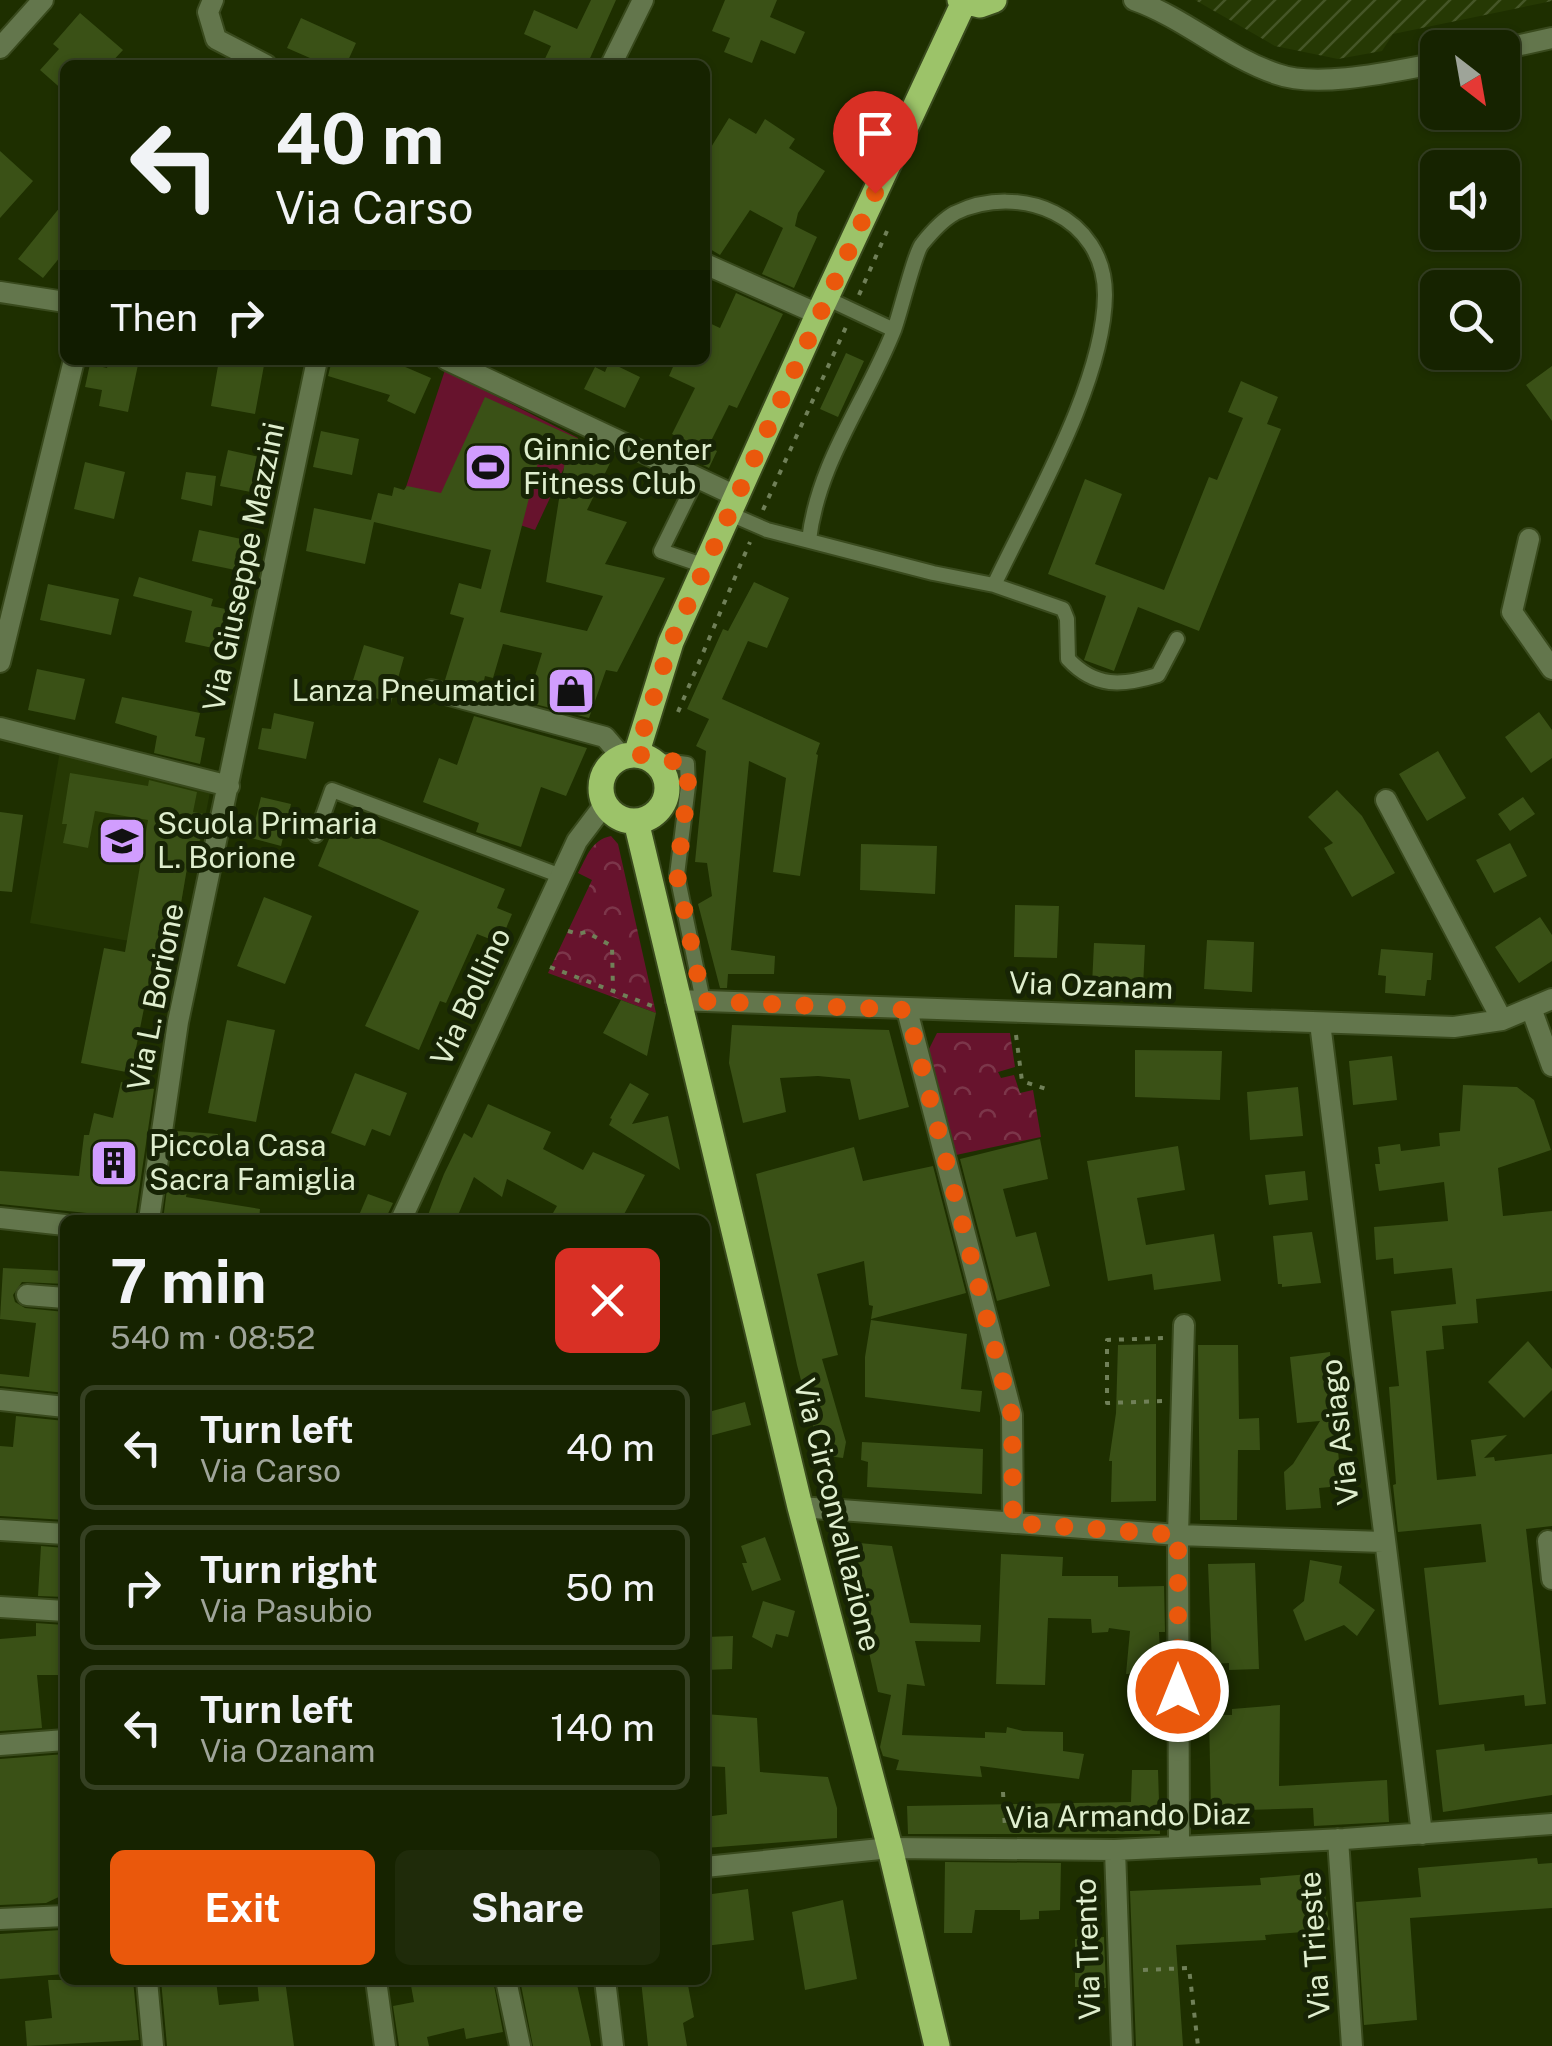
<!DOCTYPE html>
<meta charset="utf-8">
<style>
body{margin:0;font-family:"Public Sans",sans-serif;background:#1f2b0a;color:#f1f3f6;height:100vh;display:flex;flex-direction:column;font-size:38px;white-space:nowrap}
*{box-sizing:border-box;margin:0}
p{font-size:32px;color:#9ea499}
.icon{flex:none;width:55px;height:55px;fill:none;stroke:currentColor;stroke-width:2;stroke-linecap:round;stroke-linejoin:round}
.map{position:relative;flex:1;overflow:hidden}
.details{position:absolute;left:60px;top:1215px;width:650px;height:770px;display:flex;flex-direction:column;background:#162300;border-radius:15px;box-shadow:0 2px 8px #0004,0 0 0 2px #354022}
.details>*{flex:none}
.banner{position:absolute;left:60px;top:60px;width:650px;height:305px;border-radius:15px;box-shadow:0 2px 8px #0004,0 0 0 2px #354022;background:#162300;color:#f1f3f6;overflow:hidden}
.needle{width:65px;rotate:149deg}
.fabs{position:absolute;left:1420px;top:30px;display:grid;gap:20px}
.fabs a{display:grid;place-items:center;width:100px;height:100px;border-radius:15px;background:#162300;box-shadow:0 2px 8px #0004,0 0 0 2px #354022;font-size:50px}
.pin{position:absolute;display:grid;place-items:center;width:85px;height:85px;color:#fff;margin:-102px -42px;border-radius:50% 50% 50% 0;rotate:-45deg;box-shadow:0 0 10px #0007}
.pin .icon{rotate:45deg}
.me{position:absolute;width:110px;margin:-55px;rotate:0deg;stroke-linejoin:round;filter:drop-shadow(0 0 8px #0008)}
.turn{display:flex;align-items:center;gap:35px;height:210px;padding:0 50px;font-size:45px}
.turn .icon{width:130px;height:130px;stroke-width:2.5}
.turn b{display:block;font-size:70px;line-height:85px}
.then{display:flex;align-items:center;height:95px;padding:0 50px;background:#0003;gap:20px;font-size:38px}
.round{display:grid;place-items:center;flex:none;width:105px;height:105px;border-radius:15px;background:#1f2b0a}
.overview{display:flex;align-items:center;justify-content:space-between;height:170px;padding:0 50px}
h1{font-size:60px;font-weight:700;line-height:75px}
.cta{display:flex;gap:20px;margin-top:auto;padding:20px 50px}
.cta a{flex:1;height:115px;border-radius:15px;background:#ea580c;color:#fff;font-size:40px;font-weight:700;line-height:115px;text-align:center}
.cta a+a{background:#1f2b0a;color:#f1f3f6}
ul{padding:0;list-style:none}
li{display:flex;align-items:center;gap:30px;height:125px;margin:0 20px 15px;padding:0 30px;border:5px solid #354022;border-radius:15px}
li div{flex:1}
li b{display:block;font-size:38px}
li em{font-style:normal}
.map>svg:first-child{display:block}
.built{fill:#263904}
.industrial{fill:url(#industrial-furrows)}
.park{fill:url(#park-crowns)}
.pitch{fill:#67132d}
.building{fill:#3a5116;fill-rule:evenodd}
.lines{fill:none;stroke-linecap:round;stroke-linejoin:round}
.lane-casing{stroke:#394a1d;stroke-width:18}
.street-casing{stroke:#394a1d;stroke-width:24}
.primary-casing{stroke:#394a1d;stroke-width:29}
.path{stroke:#708058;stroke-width:4;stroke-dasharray:5 8;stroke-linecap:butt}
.lane{stroke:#63764c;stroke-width:14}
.street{stroke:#63764c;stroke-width:20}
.primary{stroke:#9cc369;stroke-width:25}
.route{stroke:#ea580c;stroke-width:18;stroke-dasharray:0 32.4}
.labels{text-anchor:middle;stroke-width:10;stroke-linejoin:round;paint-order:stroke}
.poi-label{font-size:30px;fill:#dfeece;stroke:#172405;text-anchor:start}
.street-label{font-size:30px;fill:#dfeece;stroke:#172405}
</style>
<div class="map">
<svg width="1552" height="2046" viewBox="0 0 1552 2046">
<defs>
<pattern id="industrial-furrows" width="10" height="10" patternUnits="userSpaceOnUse" patternTransform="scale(2.5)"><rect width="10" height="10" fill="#263904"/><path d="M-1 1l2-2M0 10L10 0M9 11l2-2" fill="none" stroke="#455627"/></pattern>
<pattern id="park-crowns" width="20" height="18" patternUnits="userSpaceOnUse" patternTransform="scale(2.5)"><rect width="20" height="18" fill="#67132d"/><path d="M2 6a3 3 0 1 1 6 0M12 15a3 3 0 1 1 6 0" fill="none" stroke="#7c364a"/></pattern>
</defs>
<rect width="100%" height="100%" fill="#1e2f00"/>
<path class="built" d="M60,751L211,787L195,869H187L173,949L30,923Z"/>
<path class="industrial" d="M1195,0H1552V1L1393,34L1382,51L1338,59L1275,46Z"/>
<path class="park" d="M611,836L618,844L656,1013L548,973L592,880L578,873C587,857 591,840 611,836Z
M937,1033H1010L1015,1067L998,1072L1001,1078L1014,1075L1020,1093L1033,1090L1041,1137L956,1155L927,1053Z"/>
<path class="pitch" d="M445,370L578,438L535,530L505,520L403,496Z"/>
<path class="building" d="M591,0H616L587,65H542L551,46L524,34L534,10L577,29Z
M725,0H777L770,17L805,32L795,54L761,40L752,63L724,52L730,38L712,31Z
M80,13L123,50L109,65H65V92L40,70L59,49L53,44Z
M301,18L356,43L346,65H326L287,48Z
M729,118L756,134L765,119L795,139L789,148L825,171L798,213L795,226L817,237L794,288L762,274L783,228L750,210L720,255L705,246V157Z
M0,151L33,181L0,218Z
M65,201V251L43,278L18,259Z
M736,293L783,314L737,408L729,405L708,447L717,451L709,468L677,452L684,440L672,434L695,388L669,376L676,360H705V321L720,328Z
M846,353L864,361L838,417L820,409Z
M109,360H139L128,412L99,406L102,390L85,387L90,364L107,368Z
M219,360H265L255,414L211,406Z
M332,360H389L431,378L415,414L387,401L390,395L328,376Z
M609,362L640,377L625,408L584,389L595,367L605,372Z
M1552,366V421L1526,385Z
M1241,381L1278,397L1267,424L1281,429L1199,631L1138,607L1114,671L1084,660L1106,596L1048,574L1085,479L1122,494L1095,564L1164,590L1209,477L1217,480L1243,418L1228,412Z
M485,397L614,455L587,510L627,522L605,564L665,578L617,672L606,670L589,718L527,702L542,653L503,644L493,678L485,676L482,689L445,680L464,618L450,614L459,583L481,589L491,550L374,522L365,564L306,551L314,508L371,520L378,493L392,496L394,487L404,490L407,486L441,493ZM543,443L567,448L546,582L603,596L587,631L500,612Z
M321,431L359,439L352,475L313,467Z
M228,450L269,459L261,494L220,486Z
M85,462L125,472L114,519L74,509Z
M186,472L216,476L212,506L181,499Z
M199,530L246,540L240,571L192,561Z
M139,577L213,599L211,606L230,610L222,650L185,642L192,611L133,596Z
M754,582L789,598L767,648L748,641L722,699L820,743L816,754L818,755L800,876L773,872L786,778L749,761L731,950L775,956L774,974H728L727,988H720L698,904L712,896L707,863L695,862L706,751L696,746L709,719L687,709L723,629L728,631Z
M48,584L119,599L111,635L40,620Z
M364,645L404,657L391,703L350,690Z
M37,669L85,679L75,720L28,710Z
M122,697L200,713L195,736L205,738L200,764L154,753L157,736L115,723Z
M1539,712L1552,730V758L1531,773L1505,737Z
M274,713L314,722L306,759L258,749L262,728L271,729Z
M474,716L587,748L566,796L541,787L521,847L476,832L479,823L423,802L439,758L457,765Z
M1438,751L1466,798L1427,821L1399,774Z
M70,773L148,786L149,780L197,792L193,812L204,814L195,869L187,868L177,927L161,924L131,1073L81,1063L104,948L125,952L148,820L95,811L88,848L63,843L67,824H62Z
M1337,790L1362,816L1395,873L1352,897L1324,848L1333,843L1308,817Z
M261,797L291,804L281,846L251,838Z
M1523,797L1535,814L1510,831L1498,814Z
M0,812L23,815L12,892L0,891Z
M336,822L505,889L497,908L512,914L500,943L477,934L446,1003L440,1001L419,1050L365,1026L419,911L318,866Z
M1510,843L1527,876L1494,893L1476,860Z
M861,844L937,846L935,894L860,890Z
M264,897L312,916L285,984L237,966Z
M1015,905L1059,906L1057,958L1014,957Z
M1540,917L1552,935V961L1519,983L1495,947Z
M1207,940L1254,942L1252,992L1204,989Z
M1094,943L1145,945L1143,987L1092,985Z
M1381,949L1433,953L1431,980H1427L1425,996L1385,993L1386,976L1378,975Z
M621,1000L656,1013L647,1056L603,1033Z
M227,1020L275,1030L256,1122L208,1113Z
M732,1025L889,1030L909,1107L859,1120L850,1079L818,1076L780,1078L786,1112L743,1123L729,1063Z
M1135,1050L1222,1051L1220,1100L1135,1097Z
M1392,1056L1397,1100L1353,1105L1349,1061Z
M355,1073L407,1093L390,1136L372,1129L365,1146L331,1133Z
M121,1082L154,1089L135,1218L0,1204V1171L79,1176L84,1135H89L94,1113L113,1118Z
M630,1083L649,1094L632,1124L668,1116L680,1170L609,1125L612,1119L610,1118Z
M1463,1085L1517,1087L1534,1100L1551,1150L1498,1168L1503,1216L1552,1211V1291L1476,1299L1478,1323L1442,1326L1444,1349L1426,1351L1437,1480L1476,1476L1471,1440L1507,1435L1484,1458L1494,1457L1495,1461L1552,1454V1526L1526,1529L1546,1704L1525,1706L1524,1695L1439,1705L1424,1568L1486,1562L1481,1524L1398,1532L1393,1485L1396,1484L1389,1387L1399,1386L1391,1311L1456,1304L1452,1268L1394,1274L1393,1258L1376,1260L1374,1227L1448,1221L1444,1182L1379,1191L1375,1164H1380L1378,1147L1400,1144L1401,1151L1440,1146L1439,1133L1460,1131Z
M1298,1087L1303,1136L1250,1140L1247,1092Z
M488,1104L551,1132L543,1149L583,1170L593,1152L645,1175L621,1220H549L557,1206L507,1179L502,1197L474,1177L456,1220H426L444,1174L464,1133L472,1138Z
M176,1131L218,1134L211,1157L173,1150Z
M1040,1139L1048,1179L1003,1189L1016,1237L1036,1232L1050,1286L997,1301L960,1159Z
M1178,1146L1185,1190L1137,1198L1146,1245L1214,1234L1221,1281L1154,1290L1152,1274L1108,1281L1087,1161Z
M854,1147L863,1181L933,1166L966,1293L871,1319L873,1306L869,1305L864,1261L817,1274L838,1355L822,1359L846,1442L843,1458L821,1455L823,1436L815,1434L797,1365L756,1174Z
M1305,1171L1308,1200L1269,1205L1265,1175Z
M167,1189L187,1191L186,1197L260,1209L259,1220H163Z
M368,1194L393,1203L385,1220H357Z
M1312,1232L1321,1283L1282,1287V1284H1278L1273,1236Z
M3,1268L65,1271V1284L22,1282L13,1295L15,1302L25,1308L65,1312V1393L0,1386V1374L29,1377L36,1323L0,1319Z
M871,1320L967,1334L961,1389L982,1391L980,1412L865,1397V1357Z
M1528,1341L1552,1369V1390L1524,1418L1488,1382Z
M1156,1344V1501L1111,1502L1112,1461H1109L1116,1413L1118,1345Z
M1198,1345H1238L1239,1419L1259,1418L1260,1450H1238L1237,1520H1200Z
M1330,1352L1341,1486L1319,1488L1321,1508L1286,1510L1284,1472L1293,1464L1320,1421L1297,1423L1290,1357Z
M745,1402L751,1425L705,1437V1413Z
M16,1416L65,1421V1520L0,1516V1446L13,1447Z
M862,1442L983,1449L982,1494L867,1487L868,1462L861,1460Z
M765,1537L781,1580L752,1591L742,1563H747L741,1546Z
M859,1543L892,1546L910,1623L981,1625L980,1642L915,1641L925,1686L907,1684L902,1735L985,1738V1732L1006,1733L1007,1727L1023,1731L1063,1732V1751L1084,1754L1079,1779L980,1766L982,1777L896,1770L899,1760L883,1756L880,1747L891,1695L878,1692L848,1560Z
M41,1546L65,1548V1597L38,1596Z
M1001,1554L1063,1557L1062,1576H1118V1587L1164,1586L1165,1632H1159L1161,1673L1126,1674L1130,1631L1109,1628L1108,1632L1092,1633L1091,1619L1048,1618L1045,1685L996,1684Z
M1310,1560L1342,1566L1339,1583L1375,1610L1357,1636L1344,1625L1305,1641L1293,1610L1304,1601Z
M1255,1563L1259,1669L1229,1670V1663L1212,1664L1208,1564Z
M763,1601L795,1611L788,1637L776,1634L772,1648L752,1637Z
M36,1623L65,1625V1675H37L42,1728L0,1731V1639L36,1636Z
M733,1636L732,1669L705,1670V1637Z
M1280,1705L1279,1786L1387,1780L1389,1822L1314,1826L1313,1808L1211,1811L1209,1715H1232V1709Z
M705,1714L757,1718L760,1772L828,1777L837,1808V1838L705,1848V1817L727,1814L725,1767L705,1766Z
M1484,1744L1485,1751L1552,1744V1795L1443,1812L1436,1750Z
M65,1754V1894L46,1903L0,1905V1759Z
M1132,1770H1158L1160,1834H908L907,1806L1131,1802Z
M1537,1858L1538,1864L1552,1863V1908L1410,1918L1417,2020L1364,2025L1356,1902L1421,1897L1418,1868Z
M945,1862L1061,1863L1060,1910L1039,1911V1919L1020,1920V1910H975L972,1933H944Z
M1322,1873L1330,1930L1265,1935L1266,1940L1176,1945L1183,2046H1136L1130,1891L1261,1885L1260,1878Z
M748,1889L754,1940L705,1946V1895Z
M843,1900L857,1979L805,1990L792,1912Z
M61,1930L65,1933V1974L0,1979V1934Z
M1104,1937L1106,1988L1075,1987V1939Z
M48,1980H133L139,2040L27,2046L25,2021L52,2018Z
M161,1980H216L219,2005L259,2001L257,1980H285L294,2046H167Z
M410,1980H493L503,2032L466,2039L464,2028L427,2037L429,2046H399L393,2006L414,2002Z
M520,1980H576L591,2046H533Z
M641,1980H687L694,2017L683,2023L687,2046H648Z"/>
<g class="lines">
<g class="lane-casing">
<path id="lane" d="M697,478L661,551L705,566
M728,513L767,530L933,573L994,585C1032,505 1104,383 1105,295C1105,216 1020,182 955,213C944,219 930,234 922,244C915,252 900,314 894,330L826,298
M809,540C818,462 866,401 894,330
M994,585L1063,609L1067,619L1068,659C1095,688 1122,686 1158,675L1177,639
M650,759L687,764L688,786L677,875L703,1001
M316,835L332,790L561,876"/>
</g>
<g class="street-casing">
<path id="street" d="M213,0L208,12L216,39L266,65
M1134,0C1185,18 1226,57 1277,74C1318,89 1395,71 1438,63
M0,48L43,0
M1502,49L1552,38
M611,65L643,0
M705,264L818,314
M0,292L65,302
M447,360L736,496
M1529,539L1512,612L1552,669
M0,662L74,360
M431,690L605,737L622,757
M0,728L229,786
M1386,800L1502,1020
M676,1000L1454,1027L1502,1020L1552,999
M1531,1008L1552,1066
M907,1010L1012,1415L1013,1523
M1320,1023L1422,1834
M0,1218L65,1225
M149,1220L178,1022L317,360
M401,1220L577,841L605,804
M27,1295L65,1298
M0,1400L65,1407
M800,1507L1178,1535L1383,1542
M0,1530L65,1534
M1548,1541L1552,1579
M0,1607L65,1611
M0,1745L65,1740
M1338,1839L1352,2046
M1179,1847L1178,1535L1184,1325
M1115,1850L1122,2046
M705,1867L890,1848L1115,1850L1344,1839L1552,1824
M0,1919L65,1916
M147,1980L153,2046
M376,1980L385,2046
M506,1980L520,2046
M605,1980L613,2046"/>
</g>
<g class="primary-casing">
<path id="primary" d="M960,0L980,5L994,0
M636,755L671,642L817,317L964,2
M601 788a33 33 0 1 1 66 0a33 33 0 1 1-66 0Z
M636,821L800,1507L890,1848L937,2046"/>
</g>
<path class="path" d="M859,295L887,231
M763,510L846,327
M678,712L750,542
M568,931L578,934L586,932L612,946L613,991
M550,967L655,1007
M1016,1035L1022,1081L1049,1090
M1162,1401L1107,1403V1340L1164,1338
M1003,1792L1005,1829
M1143,1970L1189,1968L1198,2046"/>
<use href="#lane" class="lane"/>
<use href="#street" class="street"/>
<use href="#primary" class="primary"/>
</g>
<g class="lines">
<path class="route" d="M875,193L671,642L636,754L687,764L688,786L677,875L703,1001L907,1010L1012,1416L1013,1523L1178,1535V1691"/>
</g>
<defs>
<g id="stadium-square" transform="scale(2.5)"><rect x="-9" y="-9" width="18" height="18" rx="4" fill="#d19dfe" stroke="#172405"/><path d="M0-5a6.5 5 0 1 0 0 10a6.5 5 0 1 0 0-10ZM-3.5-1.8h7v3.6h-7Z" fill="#111"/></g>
<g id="shop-square" transform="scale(2.5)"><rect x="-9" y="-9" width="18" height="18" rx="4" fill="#d19dfe" stroke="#172405"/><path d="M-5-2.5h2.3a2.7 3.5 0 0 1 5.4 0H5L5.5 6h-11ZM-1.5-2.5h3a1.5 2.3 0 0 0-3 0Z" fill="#111"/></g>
<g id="school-square" transform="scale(2.5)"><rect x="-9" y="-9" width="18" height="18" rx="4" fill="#d19dfe" stroke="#172405"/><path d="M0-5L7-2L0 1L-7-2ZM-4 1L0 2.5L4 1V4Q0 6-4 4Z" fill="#111"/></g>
<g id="building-square" transform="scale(2.5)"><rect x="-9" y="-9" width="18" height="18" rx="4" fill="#d19dfe" stroke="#172405"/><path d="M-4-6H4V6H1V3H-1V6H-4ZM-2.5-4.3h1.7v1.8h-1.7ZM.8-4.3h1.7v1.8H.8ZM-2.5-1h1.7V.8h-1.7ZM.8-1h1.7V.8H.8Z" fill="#111"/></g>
</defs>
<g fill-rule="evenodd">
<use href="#stadium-square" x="488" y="467"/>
<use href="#shop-square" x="571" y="691"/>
<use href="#school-square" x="122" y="841"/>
<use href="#building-square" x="114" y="1163"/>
</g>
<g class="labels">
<g class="poi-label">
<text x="523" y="460">Ginnic Center<tspan x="523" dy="34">Fitness Club</tspan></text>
<text x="536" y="701" text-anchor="end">Lanza Pneumatici</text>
<text x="157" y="834">Scuola Primaria<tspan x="157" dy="34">L. Borione</tspan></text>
<text x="149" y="1156">Piccola Casa<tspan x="149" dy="34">Sacra Famiglia</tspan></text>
</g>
<g class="street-label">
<text transform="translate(244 567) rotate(-78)" y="10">Via Giuseppe Mazzini</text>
<text transform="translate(1091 986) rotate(2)" y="10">Via Ozanam</text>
<text transform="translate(156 997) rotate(-79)" y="10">Via L. Borione</text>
<text transform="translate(471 997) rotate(-65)" y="10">Via Bollino</text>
<text transform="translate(1340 1432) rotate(-97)" y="10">Via Asiago</text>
<text transform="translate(837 1515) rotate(76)" y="10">Via Circonvallazione</text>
<text transform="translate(1128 1816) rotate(-1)" y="10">Via Armando Diaz</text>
<text transform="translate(1315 1945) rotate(-94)" y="10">Via Trieste</text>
<text transform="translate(1088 1949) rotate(-92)" y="10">Via Trento</text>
</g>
</g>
</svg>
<div class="fabs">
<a><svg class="needle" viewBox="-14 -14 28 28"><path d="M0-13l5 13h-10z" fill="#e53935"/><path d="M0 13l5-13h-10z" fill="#9ea499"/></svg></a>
<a><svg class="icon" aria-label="sound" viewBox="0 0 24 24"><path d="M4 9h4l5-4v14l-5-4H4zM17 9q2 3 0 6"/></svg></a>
<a><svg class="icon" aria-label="search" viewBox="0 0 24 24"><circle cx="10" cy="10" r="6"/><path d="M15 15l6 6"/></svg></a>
</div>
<div class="pin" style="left:875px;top:193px;background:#d93025"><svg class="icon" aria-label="arrive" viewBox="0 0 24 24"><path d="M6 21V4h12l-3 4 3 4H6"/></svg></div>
<svg class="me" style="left:1178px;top:1691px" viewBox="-20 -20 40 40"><circle r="17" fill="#ea580c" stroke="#fff" stroke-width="3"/><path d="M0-11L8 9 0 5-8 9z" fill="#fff"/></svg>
<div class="banner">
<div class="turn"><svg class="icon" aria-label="left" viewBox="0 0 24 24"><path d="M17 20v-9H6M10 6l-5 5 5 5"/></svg><div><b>40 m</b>Via Carso</div></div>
<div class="then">Then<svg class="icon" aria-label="right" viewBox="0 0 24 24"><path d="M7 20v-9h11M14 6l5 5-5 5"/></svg></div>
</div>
<section class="details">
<div class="overview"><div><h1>7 min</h1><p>540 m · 08:52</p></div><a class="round" style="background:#d93025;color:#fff"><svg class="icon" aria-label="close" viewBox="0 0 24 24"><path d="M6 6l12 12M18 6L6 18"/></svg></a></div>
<ul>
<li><svg class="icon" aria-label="left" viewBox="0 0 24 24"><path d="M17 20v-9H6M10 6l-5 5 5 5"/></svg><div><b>Turn left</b><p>Via Carso</p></div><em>40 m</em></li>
<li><svg class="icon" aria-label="right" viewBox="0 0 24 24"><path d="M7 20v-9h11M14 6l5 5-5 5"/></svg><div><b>Turn right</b><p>Via Pasubio</p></div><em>50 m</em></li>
<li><svg class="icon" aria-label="left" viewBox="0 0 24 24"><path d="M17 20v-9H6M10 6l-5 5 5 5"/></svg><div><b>Turn left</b><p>Via Ozanam</p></div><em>140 m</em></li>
</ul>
<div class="cta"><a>Exit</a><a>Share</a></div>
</section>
</div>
